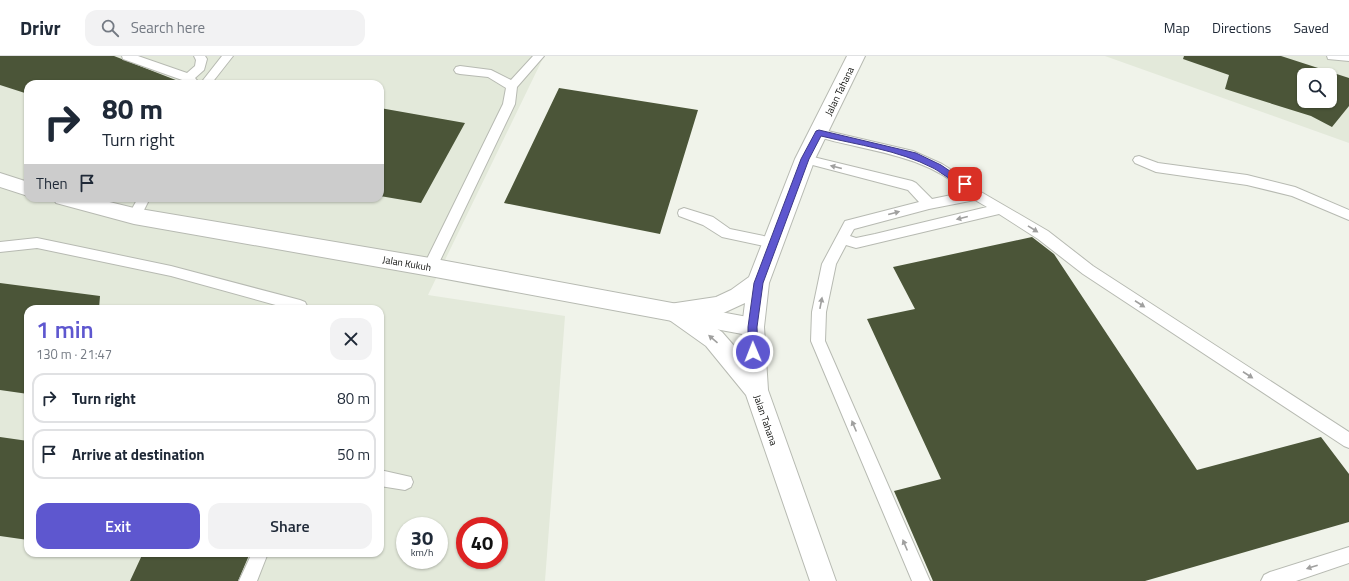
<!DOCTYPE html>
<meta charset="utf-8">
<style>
body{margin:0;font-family:"Titillium Web",sans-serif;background:#f2f2f3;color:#1f2937;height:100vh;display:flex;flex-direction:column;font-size:15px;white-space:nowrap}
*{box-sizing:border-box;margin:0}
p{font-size:13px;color:#747a83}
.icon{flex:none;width:22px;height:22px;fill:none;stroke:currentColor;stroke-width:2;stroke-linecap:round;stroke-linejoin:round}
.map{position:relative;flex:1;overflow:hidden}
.side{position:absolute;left:24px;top:249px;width:360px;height:252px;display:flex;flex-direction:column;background:#fff;border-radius:12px;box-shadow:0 1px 3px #0004}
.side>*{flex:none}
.top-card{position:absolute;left:24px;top:24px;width:360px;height:122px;border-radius:12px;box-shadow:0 1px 3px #0004;background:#fff;color:#1f2937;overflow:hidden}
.tools{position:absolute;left:1297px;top:12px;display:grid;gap:8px}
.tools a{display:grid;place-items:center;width:40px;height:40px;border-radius:8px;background:#fff;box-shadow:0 1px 3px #0004;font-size:20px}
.speed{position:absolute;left:396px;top:461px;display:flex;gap:8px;font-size:20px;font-weight:700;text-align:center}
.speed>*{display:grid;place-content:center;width:52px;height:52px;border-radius:50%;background:#fff;box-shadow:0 1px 3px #0004;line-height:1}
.speed small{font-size:10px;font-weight:400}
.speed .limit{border:6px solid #d22;background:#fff;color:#111}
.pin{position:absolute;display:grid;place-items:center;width:34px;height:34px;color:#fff;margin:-17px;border-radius:8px;box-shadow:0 2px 6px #0006}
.me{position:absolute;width:44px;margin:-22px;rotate:359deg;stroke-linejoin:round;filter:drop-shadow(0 0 3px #0008)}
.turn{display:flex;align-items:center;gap:14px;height:84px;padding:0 12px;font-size:18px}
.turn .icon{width:52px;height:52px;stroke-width:2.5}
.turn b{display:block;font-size:28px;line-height:34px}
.then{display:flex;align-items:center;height:38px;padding:0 12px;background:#0003;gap:8px;font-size:15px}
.round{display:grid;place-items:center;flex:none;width:42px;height:42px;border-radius:12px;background:#f2f2f3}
.overview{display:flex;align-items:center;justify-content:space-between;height:68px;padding:0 12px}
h1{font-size:24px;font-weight:600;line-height:30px;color:#5e57cf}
.button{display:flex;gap:8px;margin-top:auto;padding:8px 12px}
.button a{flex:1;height:46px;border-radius:12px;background:#5e57cf;color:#fff;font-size:16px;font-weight:600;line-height:46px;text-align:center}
.button a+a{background:#f2f2f3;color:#1f2937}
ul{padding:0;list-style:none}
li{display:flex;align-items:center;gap:12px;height:50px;margin:0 8px 6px;padding:0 4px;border:2px solid #e0e1e3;border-radius:12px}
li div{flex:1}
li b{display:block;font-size:15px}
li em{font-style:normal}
header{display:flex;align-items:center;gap:24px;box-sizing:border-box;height:56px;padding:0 20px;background:#fff;border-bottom:1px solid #e0e1e3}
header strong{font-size:19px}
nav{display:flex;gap:22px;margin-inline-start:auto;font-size:14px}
.search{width:280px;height:36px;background:#f2f2f3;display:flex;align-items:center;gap:10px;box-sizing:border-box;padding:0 14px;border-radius:12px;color:#747a83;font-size:15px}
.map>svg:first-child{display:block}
.built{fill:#e3e9da;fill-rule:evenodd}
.building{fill:#4b5538;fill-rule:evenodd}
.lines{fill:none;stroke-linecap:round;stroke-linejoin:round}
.service-casing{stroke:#b7bab2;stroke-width:2}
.minor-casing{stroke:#b7bab2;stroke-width:2}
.tertiary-casing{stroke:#b7bab2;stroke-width:2}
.service{fill:#fff;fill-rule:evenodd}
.minor{fill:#fff;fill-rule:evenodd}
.tertiary{fill:#fff;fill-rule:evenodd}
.oneway{fill:#a0a09f}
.route{fill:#5e57cf;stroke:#3d3987}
.labels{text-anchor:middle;stroke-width:4;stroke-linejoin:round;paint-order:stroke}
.street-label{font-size:10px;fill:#11120f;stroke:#fff}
</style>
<header>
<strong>Drivr</strong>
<div class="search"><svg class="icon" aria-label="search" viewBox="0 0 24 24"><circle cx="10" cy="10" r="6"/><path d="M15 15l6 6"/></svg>Search here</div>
<nav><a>Map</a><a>Directions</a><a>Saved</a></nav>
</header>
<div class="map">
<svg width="1349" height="525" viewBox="0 0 1349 525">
<rect width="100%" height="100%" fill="#f0f3ea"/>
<path class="built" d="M0,0H544L428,239L565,260L545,525H0ZM28,28H380V142H28ZM28,253H380V497H28ZM405,470H439V504H405ZM465,470H499V504H465Z
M1105,0H1349V87ZM1304,19H1330V45H1304Z"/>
<path class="building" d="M0,0H114L186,28H28V38L0,29Z
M1184,0H1281L1349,22V50L1332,71L1311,60L1225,33L1229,19L1183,3ZM1304,19H1330V45H1304Z
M559,32L698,54L660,178L504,147Z
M380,52L465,67L421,147L380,140Z
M1032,181L1054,198L1197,414L1321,381L1349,418V466L1145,525H933L894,435L941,423L867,263L915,253L893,211Z
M0,227L100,240L99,253H28V338L0,334Z
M0,381L28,385V484L0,480Z
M143,497H250L238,525H130Z"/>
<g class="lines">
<g class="service-casing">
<path id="service" d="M122,0H138L187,17L195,10L196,4L194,0H205L207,3L204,14L195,22L200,28L222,0H233L211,28H188L185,25L123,3Z
M533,0H544L517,31L515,48L437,211L435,215L430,216L425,215L423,211L503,48L506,32L488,21L460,18L456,17L454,14L456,11L460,10L491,14L511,24Z
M1327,0H1349V5L1328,3Z
M819,73L913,95L942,108L969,125L981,136L1048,175L1093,210L1349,376V392L1344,390L1083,218L1038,183L999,158L856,192L846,189L836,208L826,256L825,285L930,525H912L811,285L812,256L822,208L845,165L919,146L908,134L805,107L801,106L799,103L801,100L805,99L912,125L916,127L932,143L966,136C923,97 868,96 815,80L813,77L815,74ZM975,144L987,151L875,178L856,182L850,180L854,173L929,153Z
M1139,100L1158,107L1247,119L1295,131L1349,154V164L1292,140L1247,129L1156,116L1135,107L1133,104L1135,101Z
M138,142H150L139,164L134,165L129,164L128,160Z
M684,152L713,161L730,173L773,182L778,183L780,187L778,191L773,192L722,181L703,169L679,160L678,157L679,154Z
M37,182L171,210L300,244L305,246L307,250L305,253H290L171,220L37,192L0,196V186Z
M380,414L411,421L413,426L411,431L405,434L380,430Z
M1349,491V507L1296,525H1261L1264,519L1270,516Z
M252,497H268L257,525H239Z"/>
</g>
<g class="minor-casing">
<path id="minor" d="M0,117L28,126V140L0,131Z
M53,142H93L134,152L430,202L753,262L761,264L764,271L761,278L753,280L430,220L134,168L56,147Z"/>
</g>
<g class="tertiary-casing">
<path id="tertiary" d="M847,0H865L815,103L769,227L764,271L768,334L836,525H810L746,339L706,290L668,263L665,256L668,249L676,247L716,241L731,234L749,221L795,103ZM745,247L742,271L743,300L722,276L701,262L719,259Z"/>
</g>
<use href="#service" class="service"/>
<use href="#minor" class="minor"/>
<use href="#tertiary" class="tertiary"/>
</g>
<defs><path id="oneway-solid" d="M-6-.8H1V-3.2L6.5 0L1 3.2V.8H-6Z"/></defs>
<g class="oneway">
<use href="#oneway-solid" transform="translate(836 111) rotate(-166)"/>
<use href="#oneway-solid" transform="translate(894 157) rotate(-15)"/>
<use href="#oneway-solid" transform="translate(962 162) rotate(166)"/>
<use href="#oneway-solid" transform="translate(1033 173) rotate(32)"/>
<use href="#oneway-solid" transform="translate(821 247) rotate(-79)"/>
<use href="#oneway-solid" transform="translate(1140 248) rotate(33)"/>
<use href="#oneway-solid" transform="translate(713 283) rotate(-139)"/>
<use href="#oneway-solid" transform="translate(1248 319) rotate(33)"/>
<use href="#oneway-solid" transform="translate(854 370) rotate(-113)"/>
<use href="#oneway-solid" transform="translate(905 489) rotate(-113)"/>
<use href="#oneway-solid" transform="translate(1312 511) rotate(162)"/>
</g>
<path class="route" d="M819,74L916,97L941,109L969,128L968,130C960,132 941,116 933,112C898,94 858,89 821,80L809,103L763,227L757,271L758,296L756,299H750L748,296V271L754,227L801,103L816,75Z"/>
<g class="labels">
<g class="street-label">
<text transform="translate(839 35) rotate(-64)" y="4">Jalan Tahana</text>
<text transform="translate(407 207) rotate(10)" y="4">Jalan Kukuh</text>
<text transform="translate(766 364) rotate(71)" y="4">Jalan Tahana</text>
</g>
</g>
</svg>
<div class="tools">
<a><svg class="icon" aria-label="search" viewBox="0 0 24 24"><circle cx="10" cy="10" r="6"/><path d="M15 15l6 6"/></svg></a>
</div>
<div class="speed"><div>30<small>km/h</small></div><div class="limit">40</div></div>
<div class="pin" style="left:965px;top:128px;background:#d93025"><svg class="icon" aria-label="arrive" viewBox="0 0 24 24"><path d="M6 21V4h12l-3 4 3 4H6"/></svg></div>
<svg class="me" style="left:753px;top:296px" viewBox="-20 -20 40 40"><circle r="17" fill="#5e57cf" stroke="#fff" stroke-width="3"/><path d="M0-11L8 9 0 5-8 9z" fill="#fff"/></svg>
<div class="top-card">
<div class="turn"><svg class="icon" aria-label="right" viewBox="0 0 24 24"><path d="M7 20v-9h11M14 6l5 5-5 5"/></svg><div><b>80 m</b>Turn right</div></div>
<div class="then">Then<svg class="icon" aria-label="arrive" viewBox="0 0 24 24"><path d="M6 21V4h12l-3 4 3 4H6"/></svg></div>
</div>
<section class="side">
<div class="overview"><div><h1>1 min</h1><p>130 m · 21:47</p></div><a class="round"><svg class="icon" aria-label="close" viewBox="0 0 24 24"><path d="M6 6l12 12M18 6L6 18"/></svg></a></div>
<ul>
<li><svg class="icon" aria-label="right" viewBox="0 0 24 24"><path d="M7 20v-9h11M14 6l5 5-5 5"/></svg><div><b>Turn right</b></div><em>80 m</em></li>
<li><svg class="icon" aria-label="arrive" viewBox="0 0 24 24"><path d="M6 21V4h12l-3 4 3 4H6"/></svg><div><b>Arrive at destination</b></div><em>50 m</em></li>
</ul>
<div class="button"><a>Exit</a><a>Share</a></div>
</section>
</div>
